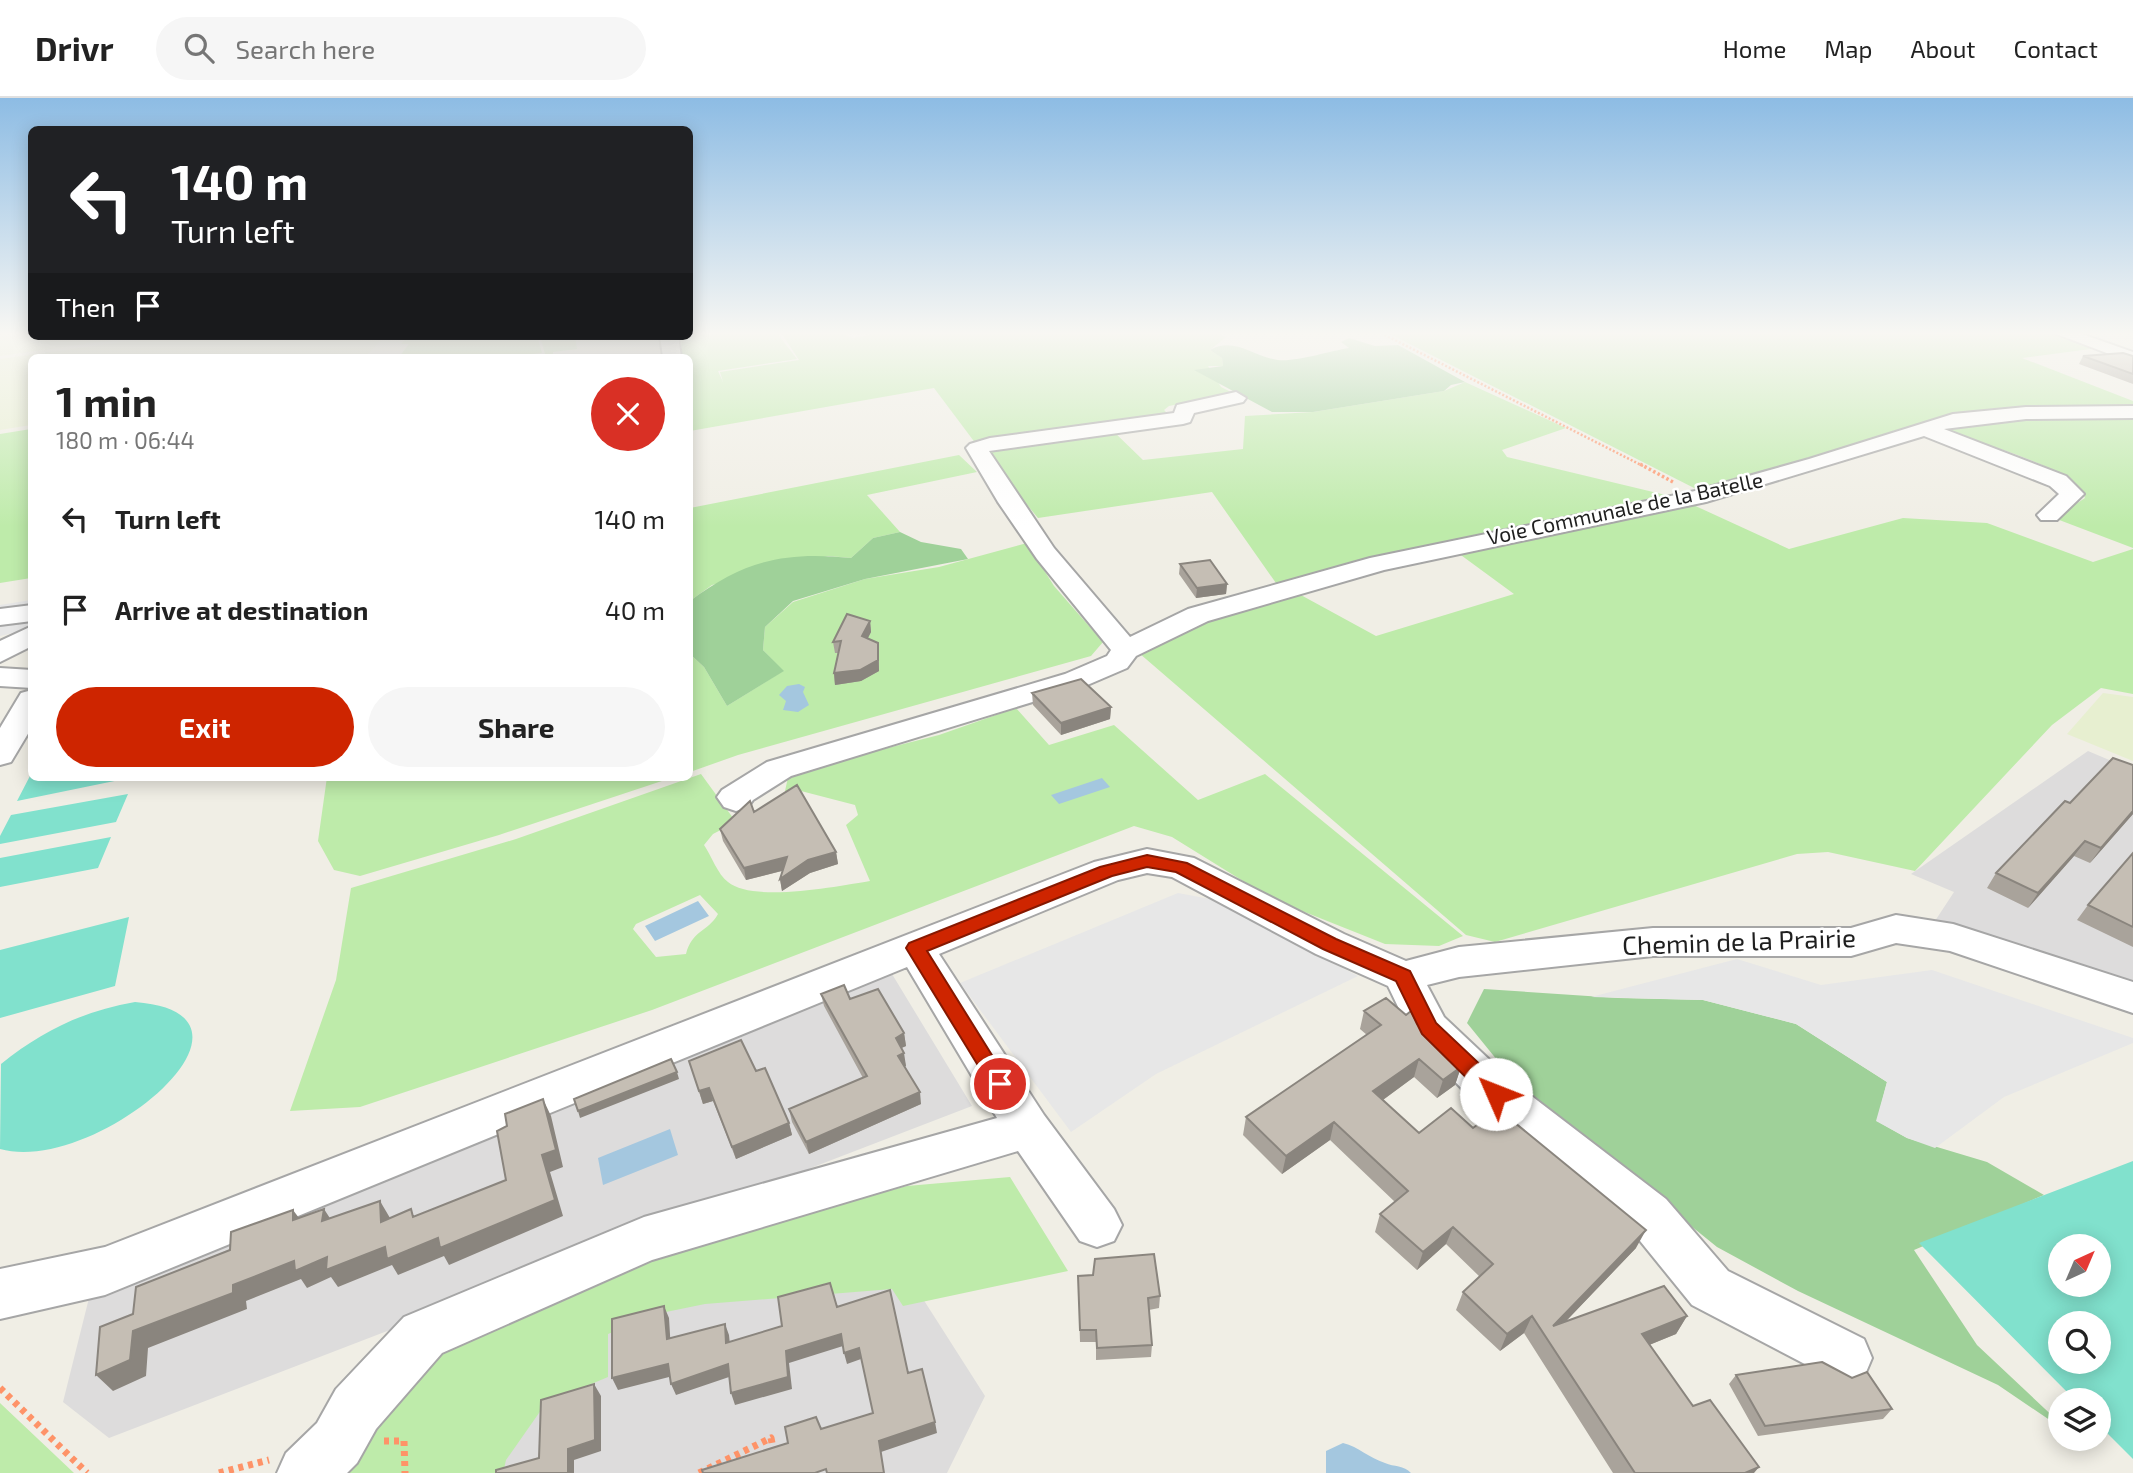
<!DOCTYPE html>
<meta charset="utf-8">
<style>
body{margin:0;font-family:"Exo 2",sans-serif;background:#f6f6f6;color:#222;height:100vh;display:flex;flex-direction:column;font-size:26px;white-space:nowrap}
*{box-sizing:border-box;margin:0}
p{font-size:23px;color:#767676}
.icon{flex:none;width:38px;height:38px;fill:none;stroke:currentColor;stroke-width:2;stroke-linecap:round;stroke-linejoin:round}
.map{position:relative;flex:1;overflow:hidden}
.drawer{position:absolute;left:28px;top:256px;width:665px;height:427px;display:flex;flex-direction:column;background:#fff;border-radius:10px;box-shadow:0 4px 18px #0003}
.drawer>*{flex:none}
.guide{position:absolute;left:28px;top:28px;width:665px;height:214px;border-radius:10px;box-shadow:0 4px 18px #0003;background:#202124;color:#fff;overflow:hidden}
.needle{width:46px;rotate:44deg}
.controls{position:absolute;left:2048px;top:1136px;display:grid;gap:14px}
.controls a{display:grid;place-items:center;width:63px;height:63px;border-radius:50%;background:#fff;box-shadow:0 4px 18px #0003;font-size:35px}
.pin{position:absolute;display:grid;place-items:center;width:60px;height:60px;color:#fff;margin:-30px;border:4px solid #fff;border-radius:50%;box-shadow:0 2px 7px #0007}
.me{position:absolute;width:77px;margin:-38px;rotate:314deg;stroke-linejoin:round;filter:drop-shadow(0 0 5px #0008)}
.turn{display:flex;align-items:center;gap:24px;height:147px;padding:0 28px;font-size:32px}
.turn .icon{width:91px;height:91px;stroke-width:2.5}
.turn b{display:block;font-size:49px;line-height:60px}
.then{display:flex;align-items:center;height:66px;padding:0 28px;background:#0003;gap:14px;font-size:26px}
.round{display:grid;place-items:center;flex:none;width:74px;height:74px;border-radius:37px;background:#f6f6f6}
.head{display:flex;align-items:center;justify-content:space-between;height:119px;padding:0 28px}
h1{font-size:42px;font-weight:700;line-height:52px}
.action{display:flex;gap:14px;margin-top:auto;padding:14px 28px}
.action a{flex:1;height:80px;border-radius:42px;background:#ce2500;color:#fff;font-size:28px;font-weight:700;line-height:80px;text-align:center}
.action a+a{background:#f6f6f6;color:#222}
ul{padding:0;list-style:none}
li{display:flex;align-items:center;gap:21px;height:91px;padding:0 28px}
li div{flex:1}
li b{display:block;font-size:26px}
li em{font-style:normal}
header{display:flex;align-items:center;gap:42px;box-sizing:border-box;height:98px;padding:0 35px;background:#fff;border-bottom:2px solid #e0e0e0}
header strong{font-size:33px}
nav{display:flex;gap:38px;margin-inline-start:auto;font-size:24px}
.search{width:490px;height:63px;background:#f6f6f6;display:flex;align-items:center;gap:18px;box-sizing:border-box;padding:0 24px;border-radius:38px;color:#767676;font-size:26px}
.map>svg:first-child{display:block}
.residential{fill:#dddcdc}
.farmland{fill:#e7efd0}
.grass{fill:#beebaa;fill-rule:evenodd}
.forest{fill:#9fd199}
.pitch{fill:#81e1cd;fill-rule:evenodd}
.parking{fill:#e7e7e7}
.water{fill:#a4c7df}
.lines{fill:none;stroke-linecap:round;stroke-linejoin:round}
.minor-casing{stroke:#a6a6a6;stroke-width:4}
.path-far2{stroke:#fe9368;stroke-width:2.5;stroke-dasharray:2 2;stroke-linecap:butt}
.path-far1{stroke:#fe9368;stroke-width:3.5;stroke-dasharray:2.5 2.5;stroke-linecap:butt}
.path{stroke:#fe9368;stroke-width:7;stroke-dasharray:5 5;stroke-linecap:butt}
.minor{fill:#fff;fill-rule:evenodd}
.wall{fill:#a9a39b}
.shaded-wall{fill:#8a857e}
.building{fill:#c5beb4;stroke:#8a857e;stroke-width:2}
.route{fill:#ce2500;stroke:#861800;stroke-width:2}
.labels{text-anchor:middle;stroke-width:5;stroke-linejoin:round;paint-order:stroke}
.far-street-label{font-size:21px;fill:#1f1f1f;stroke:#fff}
.street-label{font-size:26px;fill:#1f1f1f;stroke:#fff}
</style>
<header>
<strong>Drivr</strong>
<div class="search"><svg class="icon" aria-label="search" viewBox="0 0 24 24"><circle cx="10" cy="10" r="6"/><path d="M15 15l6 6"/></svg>Search here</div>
<nav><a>Home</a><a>Map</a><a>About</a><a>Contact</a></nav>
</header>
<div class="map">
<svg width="2133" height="1375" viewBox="0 0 2133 1375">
<rect width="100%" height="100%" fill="#f0eee5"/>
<path class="residential" d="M2088,653L2133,672V890L1935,823L1954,794L1911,776Z
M892,876L972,1008L109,1340L63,1304L91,1192L419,1067Z
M909,1179L985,1298L947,1375H478L591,1235L696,1199Z"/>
<path class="farmland" d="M0,235H31L32,238H141L0,258Z
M167,238H385L365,259H32L31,327L0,332V261Z
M2103,595L2133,599V663L2067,636Z"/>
<path class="grass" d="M690,235H777L797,261L718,273L723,284L720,274L799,262L781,235H841L853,240L878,235H1218L1226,239L1210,252L1222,260L1223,268H1208L1221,289L1233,295L1169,308L1164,312L1169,317L976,346L934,290L690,333V259H678L674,238H690Z
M1388,235H2056L2098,250L2022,260L2133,303V311L1944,318L1700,393Z
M408,238H537L542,255L505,259H399L409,246H401Z
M540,238H575L577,251L553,254V259H515L545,256Z
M1465,284L1566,330L1502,352L1507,359L1674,399C1541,423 1409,450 1278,488L1212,394L1038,420L994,367L987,350L1112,332L1143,362L1243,351L1245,318L1313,314L1444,293Z
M2133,316V450L2054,420L2085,400C2076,368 1975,346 1943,330L1972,321Z
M31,331V480L0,485V336Z
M959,357L977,374L867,397L900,434L873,440L851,460L828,458L712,487L690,503V410Z
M1689,405L1789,451L1903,420L1987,425L2093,464L2133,451V596L2101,590L2052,627L1915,773L1828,754L1797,756L1495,844L1466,837L1139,555L1180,530L1299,496L1376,538L1514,496L1454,452Z
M1027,445L1054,488L1103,544L1091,558L738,657L690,674V556L704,569L727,608L783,573L763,552L765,529L793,504L865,481L939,469Z
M1016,610L1049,647L1114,627L1198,702L1265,676L1463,838L1439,848L1385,846L1272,801L1172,739L1134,728L652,912L360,1009L290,1013L336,882L351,790L516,741L701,676L736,724L713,736L704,747C711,757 718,777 728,784C753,805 839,788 870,783L846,727L858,717L855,707L801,693H785L789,675L939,637ZM700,797L718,816C708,834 692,832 686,856L656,859L633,831L636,826Z
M327,679H674L499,737L360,778L334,772L318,743Z
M1010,1079L1068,1173L903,1208L892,1191L705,1206L661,1215L608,1236V1279L546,1305L506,1362L503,1375H340L430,1251L554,1192L749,1128L907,1088Z
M0,1305L74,1375H0Z"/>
<path class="forest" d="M1349,240L1375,248L1398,247L1465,284L1451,287L1444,293L1313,314H1272L1194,272L1223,268L1222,260L1210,252C1234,238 1254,259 1278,262C1296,264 1330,253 1349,250L1341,244Z
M900,434L921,444L961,451L968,461L865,481L793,503L765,529L763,552L784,573L727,608L704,569L690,556V503C743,463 784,453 851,460L873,440Z
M1484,891L1618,900L1703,902L1796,926L1887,984L1877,1023L1907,1040L1987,1064L2044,1097L1914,1152L1977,1247L2060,1325V1329L1998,1287L1798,1193L1717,1149L1519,989L1467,925Z"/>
<path class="pitch" d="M31,676L32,679H134L17,703Z
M128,696L116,724L0,746V738L11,717Z
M111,739L98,770L0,789V760Z
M129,819L115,888L0,920V852Z
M135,904C289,916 95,1078 0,1051L1,966C42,933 83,913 135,904Z
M2133,1063V1361L2098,1326V1302H2075L1919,1145ZM2060,1148H2098V1186H2060ZM2098,1225V1264H2060V1225Z"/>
<path class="parking" d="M31,502V531L0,538V507Z
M1178,795L1210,801L1358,878L1156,976L1071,1034L960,885Z
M1737,861L1821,887L1932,872L2133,940V945L2004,999L1935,1050L1907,1040L1876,1023L1887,984L1796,926L1703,902L1591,899Z"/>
<path class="water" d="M799,586L805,589L803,594L809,607L798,614L783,612L786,603L779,597L787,588Z
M1102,680L1110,689L1059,706L1051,697Z
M698,803L709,818L655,843L645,828Z
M670,1031L678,1057L603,1087L598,1060Z
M1343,1345C1359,1349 1369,1360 1385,1365C1394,1369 1404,1367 1411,1375H1326V1353Z"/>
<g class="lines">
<g class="minor-casing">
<path id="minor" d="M2054,235H2079L2133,254V265Z
M660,238H678L681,259H663Z
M1236,294L1246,300L1243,304L1194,315L1190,324L1183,326L989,353L1054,450L1130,539L1188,511L1370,460L1695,393L1809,361L1953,316L2026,309L2133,308V320L2026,321L1944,331L2066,378L2084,396L2057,422H2041L2037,417L2059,396L2050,388L1924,338L1706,404L1384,472L1208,523L1136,558L1127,570L1085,588L791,678L753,702L748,709L736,713L724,709L717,699L722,692L767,664L1065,576L1107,558L1111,552L1037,461L998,404L966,350L970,346L990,340L1174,315L1177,307Z
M32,507V523L0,527V511Z
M32,528V548L0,564V543Z
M0,570L32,572V590L0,588Z
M32,592V629L11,664L0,667V630L21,595Z
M1147,751L1194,760L1344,836L1406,863L1459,849L1653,830H1851L1896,817L1953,826L2133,884V915L1950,853L1896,845L1851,858H1653L1459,879L1427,887L1444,919L1512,983L1666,1101L1728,1173L1864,1241L1872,1260L1864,1279L1845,1287L1692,1207L1632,1133L1480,1009L1414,942L1388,888L1316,856L1172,779L1147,775L1118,782L939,856L1044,1017L1114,1111L1122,1127L1114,1143L1097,1149L1080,1143L1018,1053L652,1162L442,1255L376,1331L357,1365L347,1375H277L286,1355L317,1325L336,1291L404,1219L644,1119L997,1020L907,869L105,1197L0,1221V1171L105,1149L1094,764Z"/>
</g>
<path class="path-far2" d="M1381,235L1643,368"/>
<path class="path-far1" d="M1640,366L1673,384"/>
<path class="path" d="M0,1290L87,1375
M384,1343H404L405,1375
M219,1375L269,1362
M699,1375L771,1340L774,1355"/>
<use href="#minor" class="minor"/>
</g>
<path class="wall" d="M2083,258H2133V286L2079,266Z
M1180,466L1227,486L1226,496L1196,500L1179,476Z
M870,523L871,534L868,540L879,556V573L861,583L835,587L834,575L838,555H835L833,544Z
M1032,595L1111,609L1110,621L1061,637L1033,607Z
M2133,667V716L2090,765L2074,758L2028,810L1987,790L1996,775L2070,705Z
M754,714L836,754L838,766L810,775L782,793L780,781L782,773L746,782L723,743L720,731Z
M2133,755V849L2077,822L2088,807Z
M821,896L850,901L904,935L906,948L901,950L906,968L904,969L921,1006L809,1056L792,1024L789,1011L863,980L824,908Z
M1364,913L1417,926L1461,969L1455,987L1437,1000L1414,979L1383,1002L1419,1035L1473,1030L1636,1150L1565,1224L1687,1218L1676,1236L1649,1247L1693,1308L1754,1375H1613L1524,1235L1500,1253L1456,1212L1463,1194L1480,1179L1446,1146L1417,1172L1375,1134L1380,1116L1395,1104L1330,1042L1282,1076L1243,1037L1246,1019L1367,937L1360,931Z
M689,963L756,973L789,1025L792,1037L736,1061L713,1003L703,1006Z
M1093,1177L1160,1198L1159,1210L1149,1212L1152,1247L1151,1259L1096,1262V1244H1080L1078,1178Z
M1736,1277L1892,1311L1883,1321L1758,1338L1729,1286Z"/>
<path class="shaded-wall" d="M1227,486L1226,496L1196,500L1197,490Z
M870,523L871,534L863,549L862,538Z
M878,545L879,573L861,583L835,587L834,575Z
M1111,609L1110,621L1061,637V625Z
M2133,713V716L2090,765L2101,750Z
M2085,743L2074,758L2028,810L2038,795Z
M836,754L838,766L810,775L782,793L780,781L808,762Z
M787,759L789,771L746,782L744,770Z
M904,935L906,948L897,952L896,940Z
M904,955L906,968L899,971L898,958Z
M1419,961L1414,979L1369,1012L1373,993Z
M1461,969L1455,987L1437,1000L1443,982Z
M677,974L679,981L580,1020L578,1013Z
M709,990L713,1003L703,1006L699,993Z
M920,994L921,1006L809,1056L806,1044Z
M543,1001L551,1018L563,1069L550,1074L563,1118L449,1167L444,1158L398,1177L392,1167L338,1189L331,1179L307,1190L301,1181L246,1203L247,1211L148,1250L146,1278L113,1293L96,1277L133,1233L233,1187L294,1163L327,1159L438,1140L542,1057Z
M1334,1024L1330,1042L1282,1076L1286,1058Z
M789,1025L792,1037L736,1061L732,1049Z
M380,1103L390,1120L391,1141L381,1124Z
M324,1111L335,1128L322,1123Z
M293,1112L305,1128L293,1122Z
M1453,1129L1446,1146L1417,1172L1423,1154Z
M1646,1132L1636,1150L1548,1242L1553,1228Z
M664,1208L669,1220L671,1253L667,1241Z
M1532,1218L1524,1235L1500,1253L1507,1236Z
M1687,1218L1676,1236L1632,1254L1642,1236Z
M725,1226L729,1237L731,1257L726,1245Z
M841,1236L843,1248L789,1265L792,1291L735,1307L731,1295L786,1253Z
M859,1250L861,1261L847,1266L844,1255Z
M668,1266L673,1278L618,1292L612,1280Z
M728,1266L732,1278L676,1297L671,1286Z
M594,1286L601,1298V1353L574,1362V1375H568V1351Z
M935,1324L937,1335L881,1354L884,1375L879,1343Z
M1759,1369L1754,1375H1745Z"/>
<path class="building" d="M2123,255L2133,258V276L2083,258Z
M1210,462L1227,486L1197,490L1180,466Z
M847,516L870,523L862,538L878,545V562L860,572L834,575L841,543L833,544Z
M1081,581L1111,609L1061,625L1032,595Z
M2113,660L2133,667V713L2101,750L2085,743L2038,795L1996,775L2065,703L2070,705Z
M797,687L836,754L808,762L780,781L787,759L744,770L720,731L750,703L754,714Z
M2133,755V829L2088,807Z
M844,887L850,901L878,891L904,935L896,940L904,955L898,958L920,994L806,1044L789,1011L867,978L821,896Z
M1386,900L1406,917L1411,913L1417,926L1461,969L1443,982L1419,961L1373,993L1419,1035L1451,1010L1473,1030L1498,1011L1646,1132L1553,1228L1664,1188L1687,1218L1642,1236L1693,1308L1710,1302L1759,1369L1745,1375H1635L1532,1218L1507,1236L1463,1194L1493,1166L1453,1129L1423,1154L1380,1116L1408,1093L1334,1024L1286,1058L1246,1019L1381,927L1364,913Z
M741,942L756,973L765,970L789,1025L732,1049L709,990L699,993L689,963Z
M671,961L677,974L578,1013L574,1001Z
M543,1001L556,1052L542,1057L555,1102L440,1150L438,1140L387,1161L385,1149L326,1172L327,1159L295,1173L294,1163L233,1187V1195L133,1233L130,1262L96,1277L100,1229L133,1216L136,1189L230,1152L231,1134L293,1112V1122L324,1111L322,1123L380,1103L381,1124L411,1111L413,1119L506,1082L497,1033L507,1028L505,1016Z
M1154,1156L1160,1198L1148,1200L1152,1247L1097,1250L1096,1232H1080L1078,1178L1093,1177L1095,1161Z
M830,1185L837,1209L890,1192L908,1275L922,1271L935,1324L879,1343L884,1375H827L826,1371L815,1375H703L702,1372L788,1345L785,1329L816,1319L821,1331L873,1315L859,1250L844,1255L841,1236L786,1253L788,1279L731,1295L728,1266L671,1286L668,1266L612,1280V1221L664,1208L667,1241L725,1226L726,1245L782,1228L778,1199Z
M1822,1264L1852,1280L1867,1274L1892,1311L1765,1328L1736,1277Z
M594,1286L595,1342L568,1351V1375H496V1372L539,1360L541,1302Z"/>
<linearGradient id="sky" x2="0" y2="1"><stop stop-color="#8dbce4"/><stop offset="0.55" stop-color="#f8f7f3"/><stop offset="1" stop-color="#f8f7f3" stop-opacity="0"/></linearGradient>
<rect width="2133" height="428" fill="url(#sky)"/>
<path class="route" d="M1147,757L1187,765L1336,841L1410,873L1436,925L1504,989L1507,996L1504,1002L1496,1004L1489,1002L1422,936L1396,883L1323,851L1176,774L1147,769L1112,778L927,853L1010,986L1007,992L1000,994L993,992L906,850L909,845L1100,769Z"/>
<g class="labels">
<g class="far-street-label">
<text transform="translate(1625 411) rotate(-12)" y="7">Voie Communale de la Batelle</text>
</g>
<g class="street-label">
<text transform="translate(1739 844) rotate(-2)" y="9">Chemin de la Prairie</text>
</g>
</g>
</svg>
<div class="controls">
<a><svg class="needle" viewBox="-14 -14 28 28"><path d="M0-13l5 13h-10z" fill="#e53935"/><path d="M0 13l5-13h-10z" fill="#767676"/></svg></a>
<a><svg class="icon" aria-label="search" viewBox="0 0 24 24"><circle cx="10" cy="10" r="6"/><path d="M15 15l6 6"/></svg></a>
<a><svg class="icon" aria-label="layers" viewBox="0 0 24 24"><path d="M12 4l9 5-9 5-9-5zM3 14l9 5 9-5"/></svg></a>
</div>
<div class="pin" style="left:1000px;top:986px;background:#d93025"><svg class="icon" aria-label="arrive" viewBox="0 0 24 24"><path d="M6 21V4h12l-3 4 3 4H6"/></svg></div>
<svg class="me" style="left:1496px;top:996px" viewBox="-20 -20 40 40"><circle r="19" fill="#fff"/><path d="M0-13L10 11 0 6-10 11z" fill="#ce2500"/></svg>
<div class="guide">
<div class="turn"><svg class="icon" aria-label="left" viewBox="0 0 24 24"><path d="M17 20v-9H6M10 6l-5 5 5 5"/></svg><div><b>140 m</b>Turn left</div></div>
<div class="then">Then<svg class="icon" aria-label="arrive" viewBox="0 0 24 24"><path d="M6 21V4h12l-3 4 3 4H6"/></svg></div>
</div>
<section class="drawer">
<div class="head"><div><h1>1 min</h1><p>180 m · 06:44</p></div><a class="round" style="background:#d93025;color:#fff"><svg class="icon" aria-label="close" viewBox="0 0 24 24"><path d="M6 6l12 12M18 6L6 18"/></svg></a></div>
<ul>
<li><svg class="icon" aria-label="left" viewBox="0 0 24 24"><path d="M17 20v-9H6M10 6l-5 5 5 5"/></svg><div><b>Turn left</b></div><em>140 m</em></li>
<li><svg class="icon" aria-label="arrive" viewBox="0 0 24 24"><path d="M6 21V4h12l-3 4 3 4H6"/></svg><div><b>Arrive at destination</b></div><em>40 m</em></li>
</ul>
<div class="action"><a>Exit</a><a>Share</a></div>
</section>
</div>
